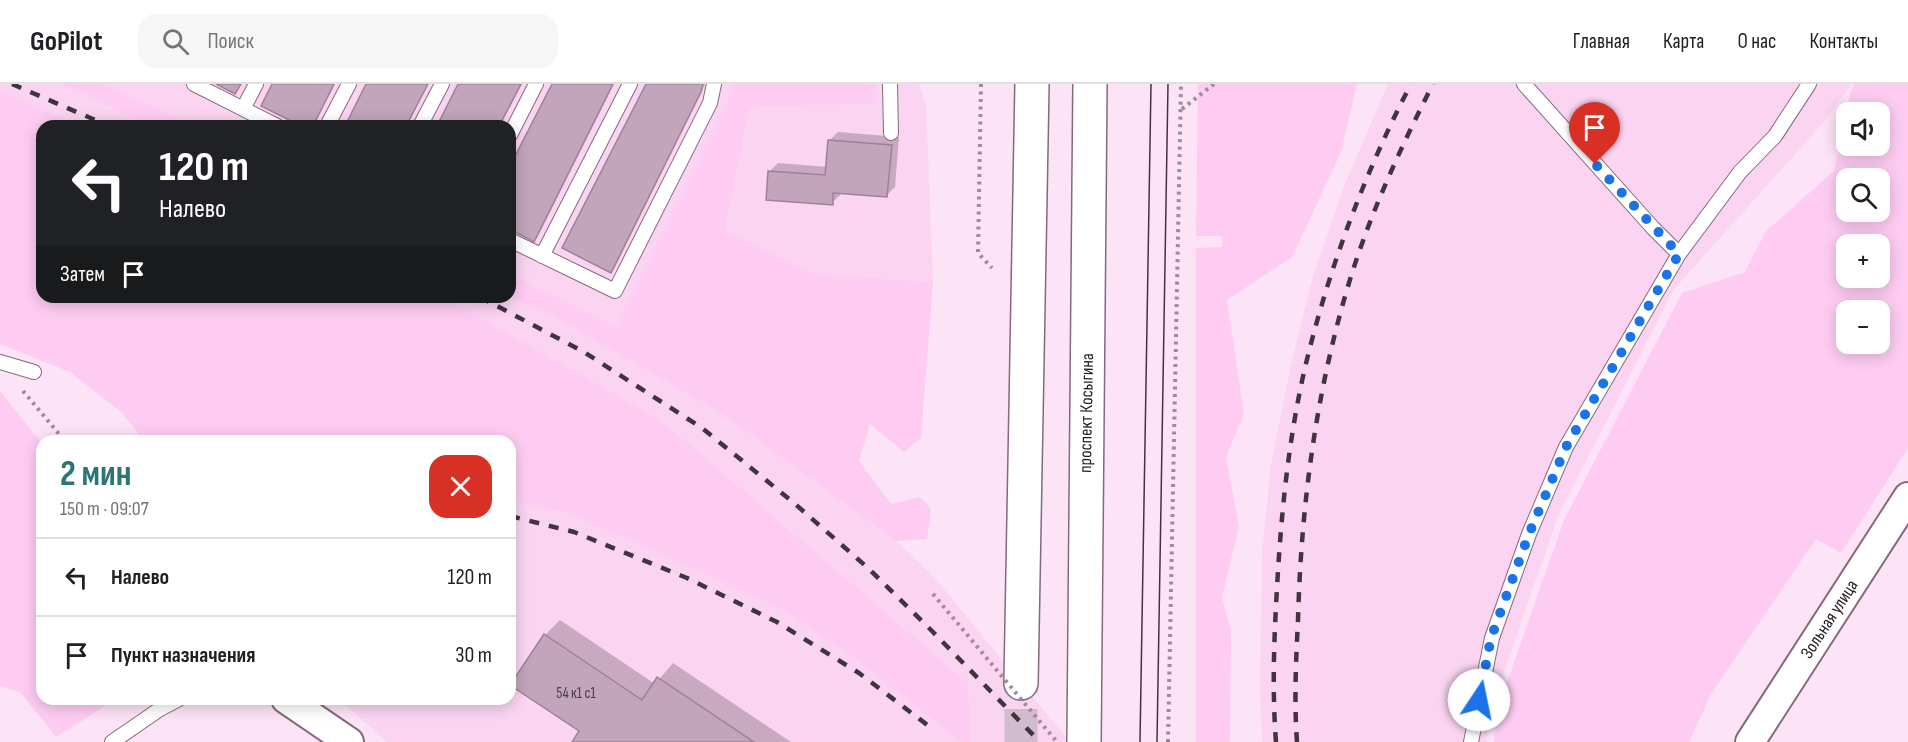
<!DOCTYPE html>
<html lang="ru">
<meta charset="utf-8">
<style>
body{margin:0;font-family:"Sofia Sans Condensed",sans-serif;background:#f6f6f6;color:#202124;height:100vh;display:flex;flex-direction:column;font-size:22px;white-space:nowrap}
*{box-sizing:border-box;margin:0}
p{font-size:20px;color:#757577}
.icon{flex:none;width:33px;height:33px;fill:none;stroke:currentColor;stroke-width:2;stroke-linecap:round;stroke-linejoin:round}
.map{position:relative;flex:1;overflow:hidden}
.details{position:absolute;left:36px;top:351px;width:480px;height:270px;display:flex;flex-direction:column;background:#fff;border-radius:18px;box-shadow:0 3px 15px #0003}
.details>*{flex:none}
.banner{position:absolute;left:36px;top:36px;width:480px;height:183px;border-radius:18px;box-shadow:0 3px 15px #0003;background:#202124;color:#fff;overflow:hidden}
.fabs{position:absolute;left:1836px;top:18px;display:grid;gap:12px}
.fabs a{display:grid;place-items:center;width:54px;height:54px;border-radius:12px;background:#fff;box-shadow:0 3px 15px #0003;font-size:30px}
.pin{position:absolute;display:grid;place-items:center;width:51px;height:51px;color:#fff;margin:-62px -26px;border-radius:50% 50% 50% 0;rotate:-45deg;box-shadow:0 0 6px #0007}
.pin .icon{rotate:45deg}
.me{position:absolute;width:66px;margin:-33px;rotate:11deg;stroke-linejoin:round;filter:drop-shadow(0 0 4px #0008)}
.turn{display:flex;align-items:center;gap:21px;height:126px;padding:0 24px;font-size:27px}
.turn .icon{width:78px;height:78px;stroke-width:2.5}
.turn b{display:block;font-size:42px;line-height:51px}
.then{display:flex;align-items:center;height:57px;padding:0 24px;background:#0003;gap:12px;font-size:22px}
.round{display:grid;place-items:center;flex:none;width:63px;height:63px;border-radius:18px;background:#f6f6f6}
.summary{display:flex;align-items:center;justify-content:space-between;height:102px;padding:0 24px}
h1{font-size:36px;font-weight:700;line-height:45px;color:#2b7577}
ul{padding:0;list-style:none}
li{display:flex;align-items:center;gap:18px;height:78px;padding:0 24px;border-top:2px solid #e0e0e0}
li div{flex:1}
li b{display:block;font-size:22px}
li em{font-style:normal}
header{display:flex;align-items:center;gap:36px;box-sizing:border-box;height:84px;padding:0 30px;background:#fff;border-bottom:2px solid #e0e0e0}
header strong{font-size:28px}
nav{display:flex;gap:33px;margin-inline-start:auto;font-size:21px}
.search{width:420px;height:54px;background:#f6f6f6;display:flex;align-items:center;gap:15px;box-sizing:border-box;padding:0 21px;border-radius:18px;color:#757577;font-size:22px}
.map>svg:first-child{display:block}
.built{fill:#fad4f1}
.green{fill:#feccf2;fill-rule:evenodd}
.shadow{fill:#0003}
.building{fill:#c2a4bb;stroke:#9e8197;stroke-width:1.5}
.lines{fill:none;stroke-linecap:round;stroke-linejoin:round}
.primary-tunnel{stroke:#d1bbcc;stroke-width:33;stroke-dasharray:33 16;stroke-linecap:butt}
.service-casing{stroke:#85697f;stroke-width:16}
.minor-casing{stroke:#85697f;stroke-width:32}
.primary-casing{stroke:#85697f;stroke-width:36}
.path{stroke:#9d8b99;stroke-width:4;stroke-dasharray:3 4.5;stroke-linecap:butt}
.service{stroke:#fff;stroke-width:14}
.minor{stroke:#fff;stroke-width:28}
.primary{stroke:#fff;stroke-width:33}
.tram{stroke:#41343e;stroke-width:1.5}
.rail{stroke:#41343e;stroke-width:4.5;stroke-dasharray:10 10;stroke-linecap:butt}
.path-bridge{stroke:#9d8b99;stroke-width:4;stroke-dasharray:3 4.5;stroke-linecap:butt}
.route{stroke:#1a73e8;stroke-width:10;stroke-dasharray:0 18}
.labels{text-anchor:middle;stroke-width:4.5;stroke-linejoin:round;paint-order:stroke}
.number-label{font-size:15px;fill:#4c3c49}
.street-label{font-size:18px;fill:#251a23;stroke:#fff}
</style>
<header>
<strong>GoPilot</strong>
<div class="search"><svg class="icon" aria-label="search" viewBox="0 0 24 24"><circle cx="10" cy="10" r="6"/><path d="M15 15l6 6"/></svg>Поиск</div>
<nav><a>Главная</a><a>Карта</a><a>О нас</a><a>Контакты</a></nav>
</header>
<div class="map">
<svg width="1908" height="658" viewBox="0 0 1908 658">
<rect width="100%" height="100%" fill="#fce3f6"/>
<path class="built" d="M0,0H61L150,42H81L0,6Z
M104,0H734L723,28L616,242L510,190V42H196Z
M876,0H919L926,21L933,198L815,190L725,146L750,23L874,20Z
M1388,0H1852L1823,39L1674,205L1558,432L1490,628L1486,658H1262L1260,603L1262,471L1271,380L1290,285L1313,192L1346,97Z
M510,212L551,231L722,330L896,457L934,493L1070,658H971L968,599L660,337L444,213Z
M510,417L571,430L777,523L847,569L962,658H387L339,615H510Z"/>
<path class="green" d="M61,0H104L196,42H150Z
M734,0H876L875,20L750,23L725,146L815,190L933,198L921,354L904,368L870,340L859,377L891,420L920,413L931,425L927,455L896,457L722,330L551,231L510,212V190L616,242L723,28Z
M1198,0H1357L1341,68L1292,173L1227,216L1244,330L1226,373L1239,443L1222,513L1231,548L1230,658H1196V164L1222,163V152H1196Z
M1854,0H1908V364L1841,469L1816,455L1711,610L1689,658H1494L1497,627L1564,436L1682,209L1745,188L1766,147L1834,87L1851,6ZM1846,28H1880V62H1846ZM1846,94H1880V128H1846ZM1846,160H1880V194H1846ZM1846,226H1880V260H1846Z
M0,6L81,42H42V213H444L660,336L968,599L971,658H962L847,569L777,523L571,430L510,417V357H145L121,328L70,288L0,260Z
M0,307L42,360V615H116L56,653L21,609L0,601Z"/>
<path class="shadow" d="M274,0H335L313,42H304Z
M368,0H428L407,42H347Z
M459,0H522L500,42H439Z
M554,0H614L538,152L534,156L510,143V86Z
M647,0H705L615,183L611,187Z
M838,48L899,53L895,103L887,111L840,108V111L832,119L769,88L778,79L828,83L830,56Z
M560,536L655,600L673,579L791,658H574L581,647L545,551Z"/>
<path class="building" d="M216,0H241L235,10Z
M272,0H334L313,42H301L261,22Z
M366,0H428L406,42H345Z
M458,0H521L499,42H437Z
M552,0H613L534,158L510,145V82Z
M646,0H703L701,8L611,189L562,164Z
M828,56L892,61L887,113L833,109V121L766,116L768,87L825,91Z
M544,550L642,616L657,593L754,658H572L579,647L510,601Z"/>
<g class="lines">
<path class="primary-tunnel" d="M1021,658V599"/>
<g class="service-casing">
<path id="service" d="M194,0L277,42
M890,0L891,49
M1524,0L1653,144L1679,170
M243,25L256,0
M327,42L349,0
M420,42L442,0
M510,51L536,0
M510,156L615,207L710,19L714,0
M542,172L630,0
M0,278L34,288
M112,658L160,625L179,615
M1471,658L1492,554L1529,450L1566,363L1679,170L1740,88L1775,52L1809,0"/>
</g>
<g class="minor-casing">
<path id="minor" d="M286,615L349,658
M1750,658L1908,413"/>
</g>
<g class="primary-casing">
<path id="primary" d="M1021,599L1032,0
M1084,658L1090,0"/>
</g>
<path class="path" d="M981,0L978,169L992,184
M1182,25L1214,0
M23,307L65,357
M1168,658L1181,0"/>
<use href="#service" class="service"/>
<use href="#minor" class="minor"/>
<use href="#primary" class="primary"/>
<path class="tram" d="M1140,658L1151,0
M1157,658L1168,0"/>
<path class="rail" d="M12,0L109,42
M480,213L584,268L702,344L794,419L868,484L932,547L1040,658
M510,432L574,448L687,494L777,538L859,589L930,643
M1276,658C1272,607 1274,555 1277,504C1281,432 1288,359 1304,288C1327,189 1364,90 1411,0
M1297,658C1294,618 1296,576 1298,536C1301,425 1315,315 1346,209C1367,136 1399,67 1433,0"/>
<path class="path-bridge" d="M933,510L1057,658"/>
</g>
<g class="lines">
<path class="route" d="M1479,616L1491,554L1529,450L1566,363L1679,170L1595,80"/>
</g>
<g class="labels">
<g class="number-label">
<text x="576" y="614">54 к1 с1</text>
</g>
<g class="street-label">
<text transform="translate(1086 329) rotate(-89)" y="6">проспект Косыгина</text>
<text transform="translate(1829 535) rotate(-57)" y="6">Зольная улица</text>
</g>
</g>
</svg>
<div class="fabs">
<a><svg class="icon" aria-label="sound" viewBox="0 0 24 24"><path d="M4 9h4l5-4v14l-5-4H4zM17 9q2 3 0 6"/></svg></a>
<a><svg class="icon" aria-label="search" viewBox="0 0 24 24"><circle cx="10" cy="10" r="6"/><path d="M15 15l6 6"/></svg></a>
<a>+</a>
<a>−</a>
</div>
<div class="pin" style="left:1595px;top:80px;background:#d93025"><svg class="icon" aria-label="arrive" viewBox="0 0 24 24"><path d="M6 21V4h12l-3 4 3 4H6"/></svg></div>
<svg class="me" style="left:1479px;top:616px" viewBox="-20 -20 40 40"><circle r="19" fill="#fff"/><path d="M0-13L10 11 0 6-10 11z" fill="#1a73e8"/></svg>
<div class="banner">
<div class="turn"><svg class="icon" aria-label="left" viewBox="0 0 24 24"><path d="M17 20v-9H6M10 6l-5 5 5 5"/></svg><div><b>120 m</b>Налево</div></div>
<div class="then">Затем<svg class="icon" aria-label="arrive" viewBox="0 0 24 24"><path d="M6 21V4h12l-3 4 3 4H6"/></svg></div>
</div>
<section class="details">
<div class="summary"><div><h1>2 мин</h1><p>150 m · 09:07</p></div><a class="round" style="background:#d93025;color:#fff"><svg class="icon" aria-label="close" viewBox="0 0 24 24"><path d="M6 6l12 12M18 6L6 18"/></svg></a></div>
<ul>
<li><svg class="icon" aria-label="left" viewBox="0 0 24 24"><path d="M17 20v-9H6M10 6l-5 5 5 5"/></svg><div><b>Налево</b></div><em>120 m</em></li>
<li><svg class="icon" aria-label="arrive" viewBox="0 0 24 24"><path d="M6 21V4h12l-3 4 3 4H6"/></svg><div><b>Пункт назначения</b></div><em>30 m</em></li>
</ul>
</section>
</div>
